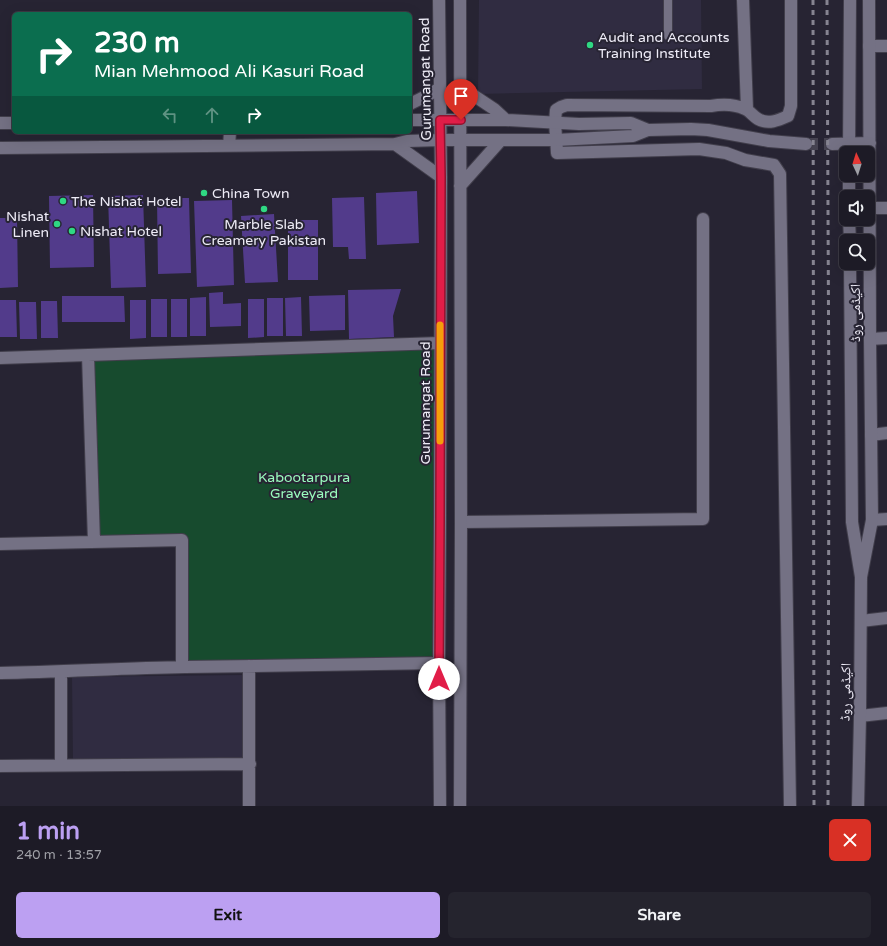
<!DOCTYPE html>
<meta charset="utf-8">
<style>
body{margin:0;font-family:"Varela Round","Noto Naskh Arabic",sans-serif;background:#25242e;color:#f1f3f6;height:100vh;display:flex;flex-direction:column;font-size:15px;white-space:nowrap}
*{box-sizing:border-box;margin:0}
p{font-size:13px;color:#a0a1a7}
.icon{flex:none;width:22px;height:22px;fill:none;stroke:currentColor;stroke-width:2;stroke-linecap:round;stroke-linejoin:round}
.map{position:relative;height:806px;overflow:hidden}
.panel{display:flex;flex-direction:column;background:#1d1b26;flex:1}
.panel>*{flex:none}
.guide{position:absolute;left:12px;top:12px;width:400px;height:122px;border-radius:6px;box-shadow:0 4px 16px #0002,0 0 0 1px #3b3943;background:#0b6e4f;color:#fff;overflow:hidden}
.needle{width:26px;rotate:356deg}
.tools{position:absolute;left:839px;top:146px;display:grid;gap:8px}
.tools a{display:grid;place-items:center;width:36px;height:36px;border-radius:6px;background:#1d1b26;box-shadow:0 4px 16px #0002,0 0 0 1px #3b3943;font-size:20px}
.pin{position:absolute;display:grid;place-items:center;width:34px;height:34px;color:#fff;margin:-41px -17px;border-radius:50% 50% 50% 0;rotate:-45deg;box-shadow:0 0 4px #0007}
.pin .icon{rotate:45deg}
.me{position:absolute;width:44px;margin:-22px;rotate:0deg;stroke-linejoin:round;filter:drop-shadow(0 0 3px #0008)}
.turn{display:flex;align-items:center;gap:14px;height:84px;padding:0 16px;font-size:18px}
.turn .icon{width:52px;height:52px;stroke-width:2.5}
.turn b{display:block;font-size:28px;line-height:34px}
.lanes{display:flex;align-items:center;height:38px;padding:0 16px;background:#0003;justify-content:center;gap:20px;direction:ltr}
.lanes .off{opacity:.35}
.round{display:grid;place-items:center;flex:none;width:42px;height:42px;border-radius:6px;background:#25242e}
.overview{display:flex;align-items:center;justify-content:space-between;height:68px;padding:0 16px}
h1{font-size:24px;font-weight:800;line-height:30px;color:#bca0f2}
.button{display:flex;gap:8px;margin-top:auto;padding:8px 16px}
.button a{flex:1;height:46px;border-radius:6px;background:#bca0f2;color:#111;font-size:16px;font-weight:800;line-height:46px;text-align:center}
.button a+a{background:#25242e;color:#f1f3f6}
.map>svg:first-child{display:block}
.built{fill:#302c41}
.green{fill:#174b2e}
.building{fill:#523b8b}
.lines{fill:none;stroke-linecap:round;stroke-linejoin:round}
.secondary-tunnel{stroke:#454250;stroke-width:12;stroke-dasharray:12 6;stroke-linecap:butt}
.lane-casing{stroke:#413e4b;stroke-width:10}
.street-casing{stroke:#413e4b;stroke-width:14}
.secondary-casing{stroke:#413e4b;stroke-width:14}
.lane{stroke:#747184;stroke-width:8}
.street{stroke:#747184;stroke-width:12}
.secondary{stroke:#747184;stroke-width:12}
.rail{stroke:#868491;stroke-width:3;stroke-dasharray:5 5;stroke-linecap:butt}
.route-casing{stroke:#92132f;stroke-width:10}
.route{stroke:#e11d48;stroke-width:7}
.slow{stroke:#f59e0b;stroke-width:7}
.poi-dot{fill:#2fd883;stroke:#272433;stroke-width:1.5}
.labels{text-anchor:middle;stroke-width:4;stroke-linejoin:round;paint-order:stroke}
.poi-label{font-size:14px;fill:#eeecf7;stroke:#272433;text-anchor:start}
.street-label{font-size:14px;fill:#eeecf7;stroke:#272433}
.park-label{font-size:14px;fill:#9afcbe;stroke:#272433}
</style>
<div class="map">
<svg width="887" height="806" viewBox="0 0 887 806">
<rect width="100%" height="100%" fill="#272433"/>
<path class="built" d="M479,0H701L702,89L478,94Z
M243,675L244,758L73,760L72,677Z"/>
<path class="green" d="M438,347L437,659L184,663L182,540L94,542L90,356Z"/>
<path class="building" d="M417,191L419,243L377,245L376,193Z
M93,195L94,267L50,268L49,196Z
M143,195L146,287L111,288L108,196Z
M364,197L366,259H349L348,247H333L332,198Z
M157,198H189L191,273L158,274Z
M232,200L234,285L197,287L194,201Z
M274,214L278,282L245,283L241,216Z
M0,218H17L18,287L0,288Z
M288,220H318V280H288Z
M401,289L393,316L394,337L349,339L348,290Z
M223,292V304L241,303V326L210,327L209,293Z
M345,295V330L310,331L309,296Z
M62,296H124L125,322H62Z
M206,297V336H190V298Z
M301,297L302,336H286L285,298Z
M267,298H283V336H267Z
M151,299H167V337H151Z
M171,299H187V337H171Z
M248,299H264V337L248,338Z
M0,300H16L17,337H0Z
M130,300H146V338L130,339Z
M41,301H57L58,338H41Z
M19,302H36L37,339H20Z"/>
<g class="lines">
<path class="secondary-tunnel" d="M806,144H832"/>
<g class="lane-casing">
<path id="lane" d="M668,0V36"/>
</g>
<g class="street-casing">
<path id="street" d="M743,0L747,109
M869,46H887
M870,208H887
M870,339L887,338
M88,355L94,542
M0,358L440,343
M871,435L887,433
M872,520L887,519
M461,522L703,519V219
M0,544L182,540V667
M861,621L887,618
M0,673C62,672 123,668 185,667C269,665 354,664 439,663
M860,716L887,713
M61,765V672
M0,766L250,764
M249,806V666
M790,806L780,174L774,165L745,160L726,153L699,149L557,153L555,122L556,110L561,107L567,105L711,106C723,104 734,104 745,109C750,111 753,116 758,119C768,125 779,120 788,116L791,106V0"/>
</g>
<g class="secondary-casing">
<path id="secondary" d="M439,0L441,177L440,519L439,663L440,806
M460,0L461,522L460,806
M461,87L494,109L506,120
M410,104L428,95L440,88
M410,120H506L579,124L631,123L648,130
M0,123H14
M395,144L441,177
M832,144L870,143
M229,146L230,132
M0,148L395,144L407,141L440,140H556L633,136L648,130L691,129L708,130L769,141L806,144
M849,153L850,0
M849,175V197
M460,186L501,140
M849,219L850,241
M850,263L852,522L861,577L860,716L858,806
M861,577L872,520L870,339L869,0"/>
</g>
<use href="#lane" class="lane"/>
<use href="#street" class="street"/>
<use href="#secondary" class="secondary"/>
<path class="rail" d="M813,0L814,806
M827,0L829,418L828,806"/>
</g>
<g class="lines">
<g class="route-casing">
<path id="route" d="M439,679L440,520L441,177L440,120H461"/>
</g>
<use href="#route" class="route"/>
<path class="slow" d="M440,325V441"/>
</g>
<g class="poi-dot">
<circle cx="590" cy="45" r="4"/>
<circle cx="204" cy="193" r="4"/>
<circle cx="63" cy="201" r="4"/>
<circle cx="264" cy="209" r="4"/>
<circle cx="57" cy="224" r="4"/>
<circle cx="72" cy="231" r="4"/>
</g>
<g class="labels">
<g class="poi-label">
<text x="598" y="42">Audit and Accounts<tspan x="598" dy="16">Training Institute</tspan></text>
<text x="212" y="198">China Town</text>
<text x="71" y="206">The Nishat Hotel</text>
<text x="49" y="221" text-anchor="end">Nishat<tspan x="49" dy="16">Linen</tspan></text>
<text x="264" y="229" text-anchor="middle">Marble Slab<tspan x="264" dy="16">Creamery Pakistan</tspan></text>
<text x="80" y="236">Nishat Hotel</text>
</g>
<g class="street-label">
<text transform="translate(425 79) rotate(-91)" y="5">Gurumangat Road</text>
<text transform="translate(855 313) rotate(-90)" y="5">اکیڈمی روڈ</text>
<text transform="translate(425 403) rotate(-90)" y="5">Gurumangat Road</text>
<text transform="translate(845 692) rotate(-89)" y="5">اکیڈمی روڈ</text>
</g>
<g class="park-label">
<text x="304" y="482">Kabootarpura<tspan x="304" dy="16">Graveyard</tspan></text>
</g>
</g>
</svg>
<div class="tools">
<a><svg class="needle" viewBox="-14 -14 28 28"><path d="M0-13l5 13h-10z" fill="#e53935"/><path d="M0 13l5-13h-10z" fill="#a0a1a7"/></svg></a>
<a><svg class="icon" aria-label="sound" viewBox="0 0 24 24"><path d="M4 9h4l5-4v14l-5-4H4zM17 9q2 3 0 6"/></svg></a>
<a><svg class="icon" aria-label="search" viewBox="0 0 24 24"><circle cx="10" cy="10" r="6"/><path d="M15 15l6 6"/></svg></a>
</div>
<div class="pin" style="left:461px;top:120px;background:#d93025"><svg class="icon" aria-label="arrive" viewBox="0 0 24 24"><path d="M6 21V4h12l-3 4 3 4H6"/></svg></div>
<svg class="me" style="left:439px;top:679px" viewBox="-20 -20 40 40"><circle r="19" fill="#fff"/><path d="M0-13L10 11 0 6-10 11z" fill="#e11d48"/></svg>
<div class="guide">
<div class="turn"><svg class="icon" aria-label="right" viewBox="0 0 24 24"><path d="M7 20v-9h11M14 6l5 5-5 5"/></svg><div><b>230 m</b>Mian Mehmood Ali Kasuri Road</div></div>
<div class="lanes"><svg class="icon off" aria-label="left" viewBox="0 0 24 24"><path d="M17 20v-9H6M10 6l-5 5 5 5"/></svg><svg class="icon off" aria-label="ahead" viewBox="0 0 24 24"><path d="M12 20V5M6 11l6-6 6 6"/></svg><svg class="icon" aria-label="right" viewBox="0 0 24 24"><path d="M7 20v-9h11M14 6l5 5-5 5"/></svg></div>
</div>
</div>
<section class="panel">
<div class="overview"><div><h1>1 min</h1><p>240 m · 13:57</p></div><a class="round" style="background:#d93025;color:#fff"><svg class="icon" aria-label="close" viewBox="0 0 24 24"><path d="M6 6l12 12M18 6L6 18"/></svg></a></div>
<div class="button"><a>Exit</a><a>Share</a></div>
</section>
